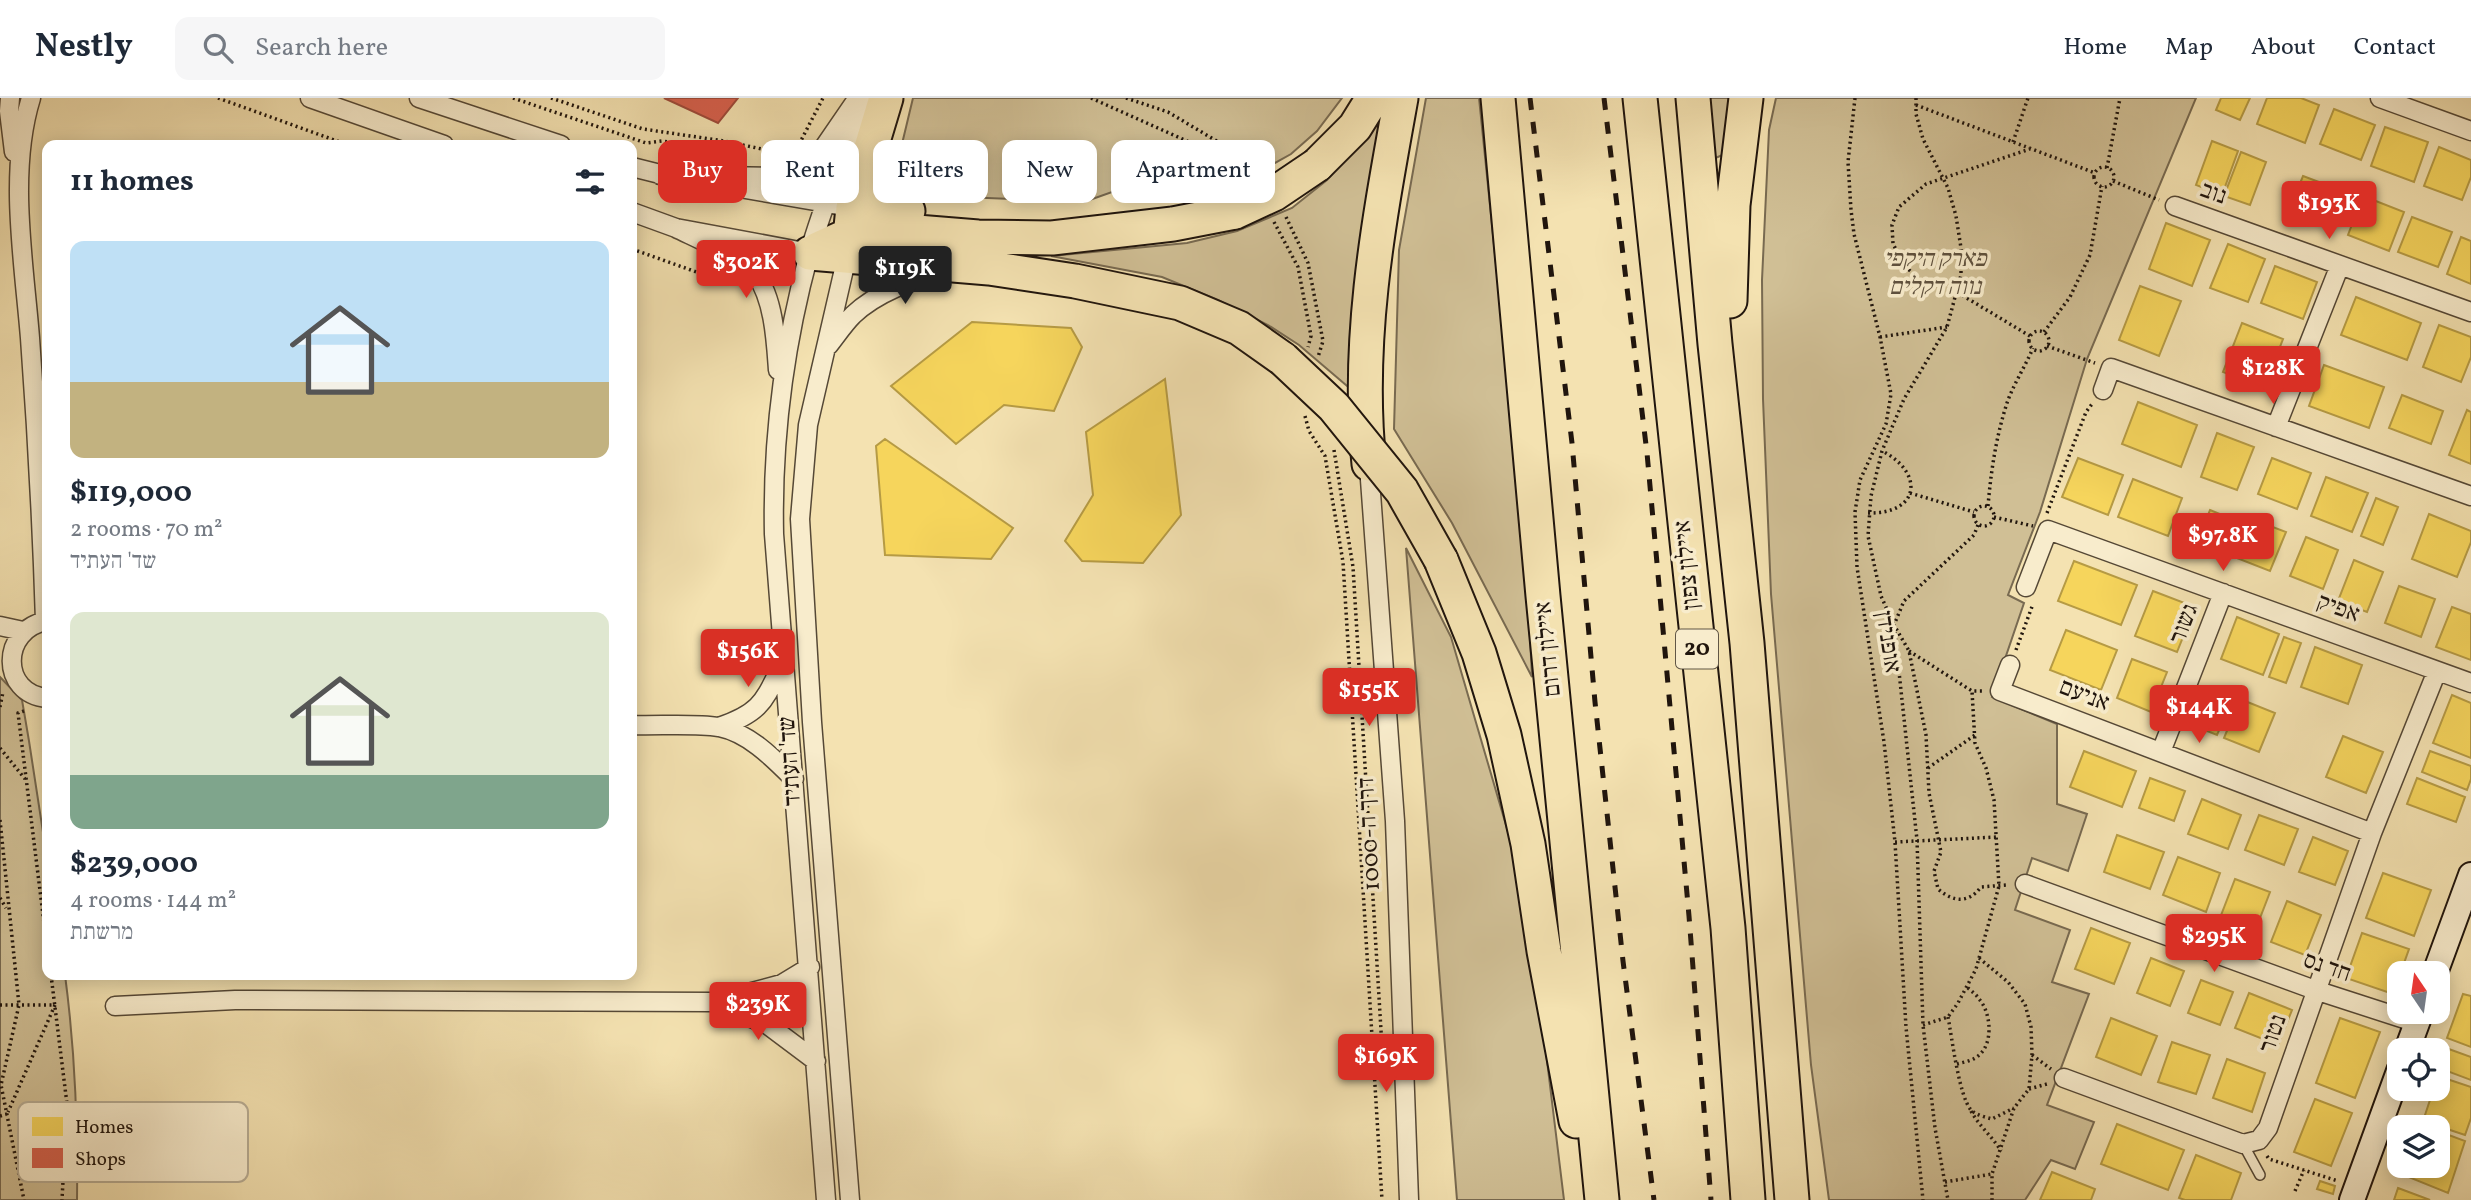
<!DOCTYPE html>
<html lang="en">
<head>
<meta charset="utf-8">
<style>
  :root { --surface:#fff; --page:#f6f6f7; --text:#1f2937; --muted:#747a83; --line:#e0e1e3; --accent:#d93025 }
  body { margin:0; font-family:Vollkorn,"Frank Ruhl Libre",serif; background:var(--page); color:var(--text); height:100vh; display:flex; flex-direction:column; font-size:26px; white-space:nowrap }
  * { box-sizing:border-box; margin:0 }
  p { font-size:23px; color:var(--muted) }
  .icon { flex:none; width:38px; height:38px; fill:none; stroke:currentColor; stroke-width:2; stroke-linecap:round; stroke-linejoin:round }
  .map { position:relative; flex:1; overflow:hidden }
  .sheet { position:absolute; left:42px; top:42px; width:595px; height:840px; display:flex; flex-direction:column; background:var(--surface); border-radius:14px; box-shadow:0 4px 18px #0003 }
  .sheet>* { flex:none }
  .banner { position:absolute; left:658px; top:42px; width:665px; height:63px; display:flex; gap:14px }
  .needle { width:46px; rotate:347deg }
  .fabs { position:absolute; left:2387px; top:863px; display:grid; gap:14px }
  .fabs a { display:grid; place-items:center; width:63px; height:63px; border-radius:14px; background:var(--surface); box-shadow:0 4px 18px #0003; font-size:35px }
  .price { position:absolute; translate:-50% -60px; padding:0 16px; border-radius:7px; background:var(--accent); color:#fff; font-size:23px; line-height:46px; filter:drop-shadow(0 2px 4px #0008) }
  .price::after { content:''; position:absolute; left:50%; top:42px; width:21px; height:16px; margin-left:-10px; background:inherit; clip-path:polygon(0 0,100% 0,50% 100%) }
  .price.current { background:#222; color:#fff }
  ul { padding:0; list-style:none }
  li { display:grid; align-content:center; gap:14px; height:371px; padding:0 28px }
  li span { display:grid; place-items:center; height:217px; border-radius:14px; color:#555 }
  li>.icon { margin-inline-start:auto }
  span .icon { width:126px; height:126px; fill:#fffc; stroke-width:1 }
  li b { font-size:30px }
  h2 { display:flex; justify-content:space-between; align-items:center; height:84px; padding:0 28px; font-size:30px }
  .tag { padding:0 24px; border-radius:14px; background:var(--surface); box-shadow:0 4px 18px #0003; font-size:24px; line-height:63px }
  .tag.current { background:var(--accent); color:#fff }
  header { display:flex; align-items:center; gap:42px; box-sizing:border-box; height:98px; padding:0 35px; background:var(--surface); border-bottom:2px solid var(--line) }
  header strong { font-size:33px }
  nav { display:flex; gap:38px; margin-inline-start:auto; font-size:24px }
  .search { width:490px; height:63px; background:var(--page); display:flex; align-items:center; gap:18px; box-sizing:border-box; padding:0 24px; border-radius:14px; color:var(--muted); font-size:26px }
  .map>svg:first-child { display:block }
  .green { fill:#d0bf95; stroke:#786a51; stroke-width:2 }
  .homes { fill:#f6d55c; stroke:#b69b44; stroke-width:2 }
  .shops { fill:#d6604d; stroke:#9f4a3a; stroke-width:2 }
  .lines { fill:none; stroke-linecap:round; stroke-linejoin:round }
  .lane-casing { stroke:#554836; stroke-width:12 }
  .street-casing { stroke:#554836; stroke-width:21 }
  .secondary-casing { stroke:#20150d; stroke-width:28 }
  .highway-casing { stroke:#20150d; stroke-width:37 }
  .path { stroke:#20150d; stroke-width:3.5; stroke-dasharray:2 3.5; stroke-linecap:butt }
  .lane { stroke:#f8eccc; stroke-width:9 }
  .street { stroke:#f8eccc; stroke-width:18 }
  .secondary { stroke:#f8eccc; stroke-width:24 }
  .highway { stroke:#f4e2b1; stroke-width:33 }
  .rail { stroke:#20150d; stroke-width:5; stroke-dasharray:12 12; stroke-linecap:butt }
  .highway-bridge-casing { stroke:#20150d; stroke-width:37; stroke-linecap:butt }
  .highway-bridge { stroke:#f4e2b1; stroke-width:33 }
  .labels { text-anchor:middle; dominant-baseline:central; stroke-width:7; stroke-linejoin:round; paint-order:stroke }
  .shield { fill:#f8eccc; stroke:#615646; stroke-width:2 }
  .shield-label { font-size:23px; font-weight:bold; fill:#20150d }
  .street-label { font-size:24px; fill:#20150d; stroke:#f8eccc }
  .park-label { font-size:24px; font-style:italic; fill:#5e503d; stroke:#f8eccc }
  .key { fill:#f8eccc; stroke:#b7ac93; stroke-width:2 }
  .key-label { font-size:19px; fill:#20150d }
</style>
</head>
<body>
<header>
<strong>Nestly</strong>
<div class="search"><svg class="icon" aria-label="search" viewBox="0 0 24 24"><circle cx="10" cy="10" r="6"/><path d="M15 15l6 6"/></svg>Search here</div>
<nav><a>Home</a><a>Map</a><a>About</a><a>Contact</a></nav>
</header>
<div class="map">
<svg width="2471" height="1102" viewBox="0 0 2471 1102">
  <rect width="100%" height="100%" fill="#f4e2b1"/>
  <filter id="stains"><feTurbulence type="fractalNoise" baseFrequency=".00286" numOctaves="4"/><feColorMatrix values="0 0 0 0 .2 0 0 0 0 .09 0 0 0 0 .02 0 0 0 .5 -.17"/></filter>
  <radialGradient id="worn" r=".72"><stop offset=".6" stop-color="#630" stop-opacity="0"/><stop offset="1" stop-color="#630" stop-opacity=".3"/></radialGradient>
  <!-- green -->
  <path class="green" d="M913,0H1342L1317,33L1291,56L1266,70L1218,88L1126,89L1084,104L890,96Z
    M1387,0L1353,293L1299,247L1268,227L1218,202L1162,179L1051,158L1187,145L1237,133L1292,110L1327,82L1362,44Z
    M1426,0H1479L1526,460L1532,579L1452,425L1394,331L1399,152Z
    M1706,0H1735L1725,56L1713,61Z
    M1776,0H2196L2087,261L2040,414L2008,497L2024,505L1992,599L2057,626V706L2087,716L2068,773L2032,760L2015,812L2070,832L2052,884L2089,896L2047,1007L2094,1024L2075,1071L2051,1062L2025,1102H1829L1811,967L1771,496L1763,301L1762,182L1769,32Z
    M1406,450L1451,539L1527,799L1564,1102H1457Z
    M0,579L22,602L29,643L47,760V877H65C75,952 78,1026 77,1102H0Z"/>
  <!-- homes -->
  <path class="homes" d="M2221,0H2250L2240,22L2216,12Z
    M2267,0H2301L2319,7L2305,45L2257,26Z
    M2334,11L2375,27L2361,62L2320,46Z
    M2385,29L2428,44L2414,84L2371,68Z
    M2212,43L2238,53L2222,97L2196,87Z
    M2439,49L2471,62V79L2462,102L2424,88Z
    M2241,54L2266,64L2250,107L2224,98Z
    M2303,78L2343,93L2329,130L2288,115Z
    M2363,98L2404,114L2389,153L2348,137Z
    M2412,119L2452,134L2438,169L2398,154Z
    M2166,125L2210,142L2192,188L2149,171Z
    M2461,139L2471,143V186L2447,176Z
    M2228,146L2265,161L2248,204L2210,190Z
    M2275,168L2317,184L2303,221L2261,205Z
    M2140,188L2181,203L2159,258L2119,242Z
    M2356,199L2421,225L2407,262L2341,237Z
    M972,224L1071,230L1082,249L1054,313L1004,307L956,346L891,288Z
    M2242,225L2283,241L2264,290L2223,274Z
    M2439,227L2471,239V259L2461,284L2423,269Z
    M2324,267L2384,289L2369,330L2309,308Z
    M1165,281L1181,417L1143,465L1082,463L1065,443L1093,397L1086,334Z
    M2402,297L2443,313L2431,346L2389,330Z
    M2138,304L2197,327L2181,369L2122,346Z
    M2467,312L2471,314V366L2449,357Z
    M2217,335L2254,349L2237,392L2201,379Z
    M885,341L1013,430L991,461L885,457L876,348Z
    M2078,360L2123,377L2108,417L2062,399Z
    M2272,360L2311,375L2297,411L2258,396Z
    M2326,379L2368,395L2352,434L2311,418Z
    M2133,381L2182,400L2168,438L2118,419Z
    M2376,400L2398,409L2383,447L2361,438Z
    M2210,412L2227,419L2212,456L2195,449Z
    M2429,416L2471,433V444L2457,479L2412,461Z
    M2244,418L2286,434L2270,473L2229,457Z
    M2306,439L2338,452L2323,491L2290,478Z
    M2354,462L2383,474L2367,514L2338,503Z
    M2074,463L2137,487L2121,527L2058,503Z
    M2399,488L2435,501L2421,539L2385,525Z
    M2153,493L2195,509L2177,554L2135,538Z
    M2452,509L2471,516V562L2436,549Z
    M2237,519L2279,536L2263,577L2221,561Z
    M2066,532L2117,552L2101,592L2050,572Z
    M2284,539L2301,545L2286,585L2269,579Z
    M2315,549L2362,567L2348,606L2301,589Z
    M2132,561L2167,574L2151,614L2117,600Z
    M2213,591L2233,600L2217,637L2197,629Z
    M2452,597L2471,605V660L2433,645Z
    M2240,601L2275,615L2259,654L2224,640Z
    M2343,638L2383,654L2366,695L2326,679Z
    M2084,653L2136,673L2122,709L2070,689Z
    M2430,653L2471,668V681L2467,692L2422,674Z
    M2150,680L2185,693L2174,723L2139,710Z
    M2417,680L2465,699L2456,724L2407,706Z
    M2202,701L2241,717L2228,751L2188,736Z
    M2259,717L2298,731L2284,767L2245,752Z
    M2117,737L2164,754L2150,791L2104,774Z
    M2313,739L2348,753L2335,787L2299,774Z
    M2178,759L2220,775L2206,814L2163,797Z
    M2383,775L2431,792L2414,838L2366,820Z
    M2235,781L2270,794L2255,833L2220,820Z
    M2287,803L2321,817L2305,857L2271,844Z
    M2091,830L2130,845L2114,886L2075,871Z
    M2362,835L2409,851L2393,896L2346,880Z
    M2151,860L2184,873L2170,908L2137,895Z
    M2201,882L2233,894L2220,927L2188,915Z
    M2249,895L2292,912L2278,947L2235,930Z
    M2463,896L2471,898V949L2447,940Z
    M2111,920L2157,938L2141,977L2096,959Z
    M2340,920L2380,934L2355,1000L2316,985Z
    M2172,944L2210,957L2196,996L2158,984Z
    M2446,950L2471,959V982L2439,970Z
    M2227,961L2265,975L2252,1014L2213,1000Z
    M2438,978L2471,989V1020L2465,1037L2423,1023L2434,990H2438Z
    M2315,1001L2352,1015L2331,1068L2294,1054Z
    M2117,1026L2184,1052L2168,1092L2101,1066Z
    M2438,1033L2465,1043L2448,1095L2406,1078L2409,1068H2438Z
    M2196,1057L2241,1075L2231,1102H2185L2179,1100Z
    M2052,1074L2095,1091L2091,1102H2040Z
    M2320,1083L2335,1088L2333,1096L2317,1091Z
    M2398,1090L2430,1102H2394Z"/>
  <!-- shops -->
  <path class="shops" d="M664,0H738L718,25Z"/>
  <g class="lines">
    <defs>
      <path id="lane" d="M2243,1046L2260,1077"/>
      <path id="street" d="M10,0L9,13L14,54
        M31,0C8,74 24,164 30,240C37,334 42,428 45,523
        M310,0L444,47
        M419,0L561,47
        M2380,0L2471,33
        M632,69L672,79
        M660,77L779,79L809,71L855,4
        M728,88L838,107
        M2175,108L2471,214
        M632,114L676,130L810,155
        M676,130C696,140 744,160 756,177C774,201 776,244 778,272
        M848,154L808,327L800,421L812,624L850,1102
        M828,248C836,238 844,226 853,217C875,196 913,180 943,176
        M2103,292L2111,270L2471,398
        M2276,329L2340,167
        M1369,368L1395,723L1409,1102
        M2026,489L2048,432L2471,585
        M47,523C0,531 0,596 47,600
        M0,528L23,533
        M2010,567L2000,593L2372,735
        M632,627C658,628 693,625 719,629C749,635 773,660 794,681
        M719,629C763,614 764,602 784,563
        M2161,654L2223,495
        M2025,786L2315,892L2417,925
        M714,904L768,927L816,963
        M115,908L235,902L714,904L782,886L810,869
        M2064,980L2243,1046L2259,1042L2268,1030L2372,735L2437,573
        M826,1102L774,436C772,341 784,248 809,156C824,103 846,52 863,0"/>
      <path id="secondary" d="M2435,875L2471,777
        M2407,952L2421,914
        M2352,1102L2399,973"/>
      <path id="highway" d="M1498,0L1543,498L1602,1102
        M1640,0L1728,830L1748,1102
        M1693,0L1715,246L1747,545L1792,1102
        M1317,67L1355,29L1373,0
        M853,110L908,113
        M851,129L853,110L886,0
        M818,151L851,136L880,131L978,139L1052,140L1173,126L1235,114
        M810,155L989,170L1075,183L1180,205L1239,230L1283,261
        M1730,203L1733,107L1746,0
        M1369,366C1356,241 1379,122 1401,0
        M1441,462L1479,555L1504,637L1528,746L1544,853L1576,1023"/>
    </defs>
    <!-- lane casing -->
    <use href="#lane" class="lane-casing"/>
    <!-- street casing -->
    <use href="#street" class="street-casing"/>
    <!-- secondary casing -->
    <use href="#secondary" class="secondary-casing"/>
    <!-- highway casing -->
    <use href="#highway" class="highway-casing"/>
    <!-- path -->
    <path class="path" d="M218,0L348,47
      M513,0L646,45L662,43L699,48L717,58
      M551,0L643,31L724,43L790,57
      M1091,0L1216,56L1240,83
      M1126,0L1168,14L1225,48L1253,78
      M1855,0L1848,64L1851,112L1854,136L1880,239L1891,296L1886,326L1860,382L1855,414L1857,469L1884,644L1895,744L1906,929L1923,1102
      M1916,0V16L1923,41L1948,90L1956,118L1961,150V177L1947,229L1904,301L1882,353L1871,398L1868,438L1881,498L1894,527L1917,742L1923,927L1935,1030L1948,1102
      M1916,7L2095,75
      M2013,44L2028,0
      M794,56L823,0
      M2094 79a10 10 0 1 1 20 0a10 10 0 1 1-20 0Z
      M2107,70L2120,0
      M2113,83L2159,102
      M1286,119L1308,165L1323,243L1318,259
      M1274,124L1298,169L1311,238L1308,249
      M632,151L716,181L740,186
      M2029 243a10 10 0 1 1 20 0a10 10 0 1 1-20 0Z
      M2044,234L2070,199L2090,157L2102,88
      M2030,238L1955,193L1920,182L1906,169L1893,146L1892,127L1899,109L1926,86L2030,51
      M1880,239L1947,229
      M2047,248L2095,265
      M1305,318L1309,333L1325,358L1343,464L1382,1102
      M1334,352L1353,469L1384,982
      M1910,395L1974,414
      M1974 418a10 10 0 1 1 20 0a10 10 0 1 1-20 0Z
      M1988,408C1991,373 1996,339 2007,305C2013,287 2025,269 2033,250
      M1868,415C1921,416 1924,374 1882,353
      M2047,415L2086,314L2092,306
      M1994,419L2033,428
      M1978,427L1974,437L1904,503L1894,527L1909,553L1926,637L1929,695L1941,754L1934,773L1938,791C1953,804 1968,806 1981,789L2007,787
      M2016,552L2033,506
      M1909,553L1972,593H1983
      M0,609L3,594
      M24,613L18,615L47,849
      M0,650L25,681
      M1928,670L1975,637
      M0,722L19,907L1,987L24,1102
      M1895,744L1997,739
      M0,800L6,810
      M1979,860L2008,884L2025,906L2031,929L2032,957L2029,991L2014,1010L1992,1076V1102
      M51,877L67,1006L62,1102
      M0,907H55L8,1014
      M1948,919C1952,940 1959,998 1971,1012C1976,1017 1985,1019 1992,1021L2014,1010
      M1923,927L1948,919L1958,905L1976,871L1999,788L1994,702L1986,670L1975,645L1972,593
      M2032,957L2051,971
      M1957,966C1964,964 1972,963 1978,958C1994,946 1991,914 1979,901C1976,896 1971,893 1967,889
      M2029,991L2047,986
      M1971,1013C1979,1028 1992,1038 2001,1053
      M0,1018L7,1016
      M2267,1058L2269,1061L2338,1083
      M1945,1084L1992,1076
      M2295,1093L2304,1072"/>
    <!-- lane -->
    <use href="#lane" class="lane"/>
    <!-- street -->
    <use href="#street" class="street"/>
    <!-- secondary -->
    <use href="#secondary" class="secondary"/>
    <!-- highway -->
    <use href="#highway" class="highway"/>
    <!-- rail -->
    <path class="rail" d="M1530,0L1572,345L1595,604L1623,863L1654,1102
      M1604,0L1647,355L1689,818L1711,1102"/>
    <defs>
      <path id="highway-bridge" d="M1235,114L1274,96L1317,67
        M1283,261L1334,309L1402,393L1441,462"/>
    </defs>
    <!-- highway-bridge casing -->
    <use href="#highway-bridge" class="highway-bridge-casing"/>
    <!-- highway-bridge -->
    <use href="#highway-bridge" class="highway-bridge"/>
  </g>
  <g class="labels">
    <!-- shield labels -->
    <rect class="shield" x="1676" y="531.5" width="42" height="39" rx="5"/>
    <g class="shield-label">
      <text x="1697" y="551">20</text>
    </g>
    <!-- street labels -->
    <g class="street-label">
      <text transform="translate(2213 96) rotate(20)">נוב</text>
      <text transform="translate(1688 467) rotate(-96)">איילון צפון</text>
      <text transform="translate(2338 511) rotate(20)">אפיק</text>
      <text transform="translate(2185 526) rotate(-69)">גשור</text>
      <text transform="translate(1887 544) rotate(81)">אופנידן</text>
      <text transform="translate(1549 551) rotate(-96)">איילון דרום</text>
      <text transform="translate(2084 598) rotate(21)">אניעם</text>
      <text transform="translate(791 663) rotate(-94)">שד' העתיד</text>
      <text transform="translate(1370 736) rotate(-93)">דרך ה-1000</text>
      <text transform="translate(2327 870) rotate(19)">חד נס</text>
      <text transform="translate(2274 936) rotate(-71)">נטור</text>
    </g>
    <!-- park labels -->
    <g class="park-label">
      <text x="1935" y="162">פארק היקפי<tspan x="1935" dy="28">נווה דקלים</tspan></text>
    </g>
  </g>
  <!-- legend -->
  <rect x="18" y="1004" width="230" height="80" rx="10" class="key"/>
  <rect x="32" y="1019" width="31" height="19" fill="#f6d55c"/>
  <rect x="32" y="1050" width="31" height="20" fill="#d6604d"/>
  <g class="key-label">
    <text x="75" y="1035">Homes</text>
    <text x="75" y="1067">Shops</text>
  </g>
  <rect width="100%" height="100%" filter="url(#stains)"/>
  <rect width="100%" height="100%" fill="url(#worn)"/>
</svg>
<div class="fabs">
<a><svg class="needle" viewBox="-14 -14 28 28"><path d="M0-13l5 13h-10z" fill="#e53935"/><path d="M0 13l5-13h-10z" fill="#747a83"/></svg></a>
<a><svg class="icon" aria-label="locate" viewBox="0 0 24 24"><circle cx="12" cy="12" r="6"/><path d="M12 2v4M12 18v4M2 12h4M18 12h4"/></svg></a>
<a><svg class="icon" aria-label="layers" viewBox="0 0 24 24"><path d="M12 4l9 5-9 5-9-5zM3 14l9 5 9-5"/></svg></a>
</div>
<b class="price" style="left:2329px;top:143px">$193K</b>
<b class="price" style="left:746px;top:202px">$302K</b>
<b class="price current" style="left:905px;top:208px">$119K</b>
<b class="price" style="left:2273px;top:308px">$128K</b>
<b class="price" style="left:2223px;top:475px">$97.8K</b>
<b class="price" style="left:748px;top:591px">$156K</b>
<b class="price" style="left:1369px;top:630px">$155K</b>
<b class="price" style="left:2199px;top:647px">$144K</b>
<b class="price" style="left:2214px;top:876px">$295K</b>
<b class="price" style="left:758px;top:944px">$239K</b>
<b class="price" style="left:1386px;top:996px">$169K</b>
<div class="banner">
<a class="tag current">Buy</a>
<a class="tag">Rent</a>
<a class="tag">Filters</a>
<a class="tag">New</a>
<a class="tag">Apartment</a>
</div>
<section class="sheet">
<h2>11 homes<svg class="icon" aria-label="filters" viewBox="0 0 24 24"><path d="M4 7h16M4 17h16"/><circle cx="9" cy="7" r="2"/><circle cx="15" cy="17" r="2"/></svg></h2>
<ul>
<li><span style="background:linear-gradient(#bfe0f5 65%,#c2b280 0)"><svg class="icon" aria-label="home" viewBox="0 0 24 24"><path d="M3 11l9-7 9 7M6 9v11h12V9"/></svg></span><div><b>$119,000</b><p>2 rooms · 70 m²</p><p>שד' העתיד</p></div></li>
<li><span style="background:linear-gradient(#dfe7d0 75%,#7fa58c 0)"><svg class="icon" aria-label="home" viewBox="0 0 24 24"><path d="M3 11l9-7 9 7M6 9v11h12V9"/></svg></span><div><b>$239,000</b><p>4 rooms · 144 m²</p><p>מרשתת</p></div></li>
</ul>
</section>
</div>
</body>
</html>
